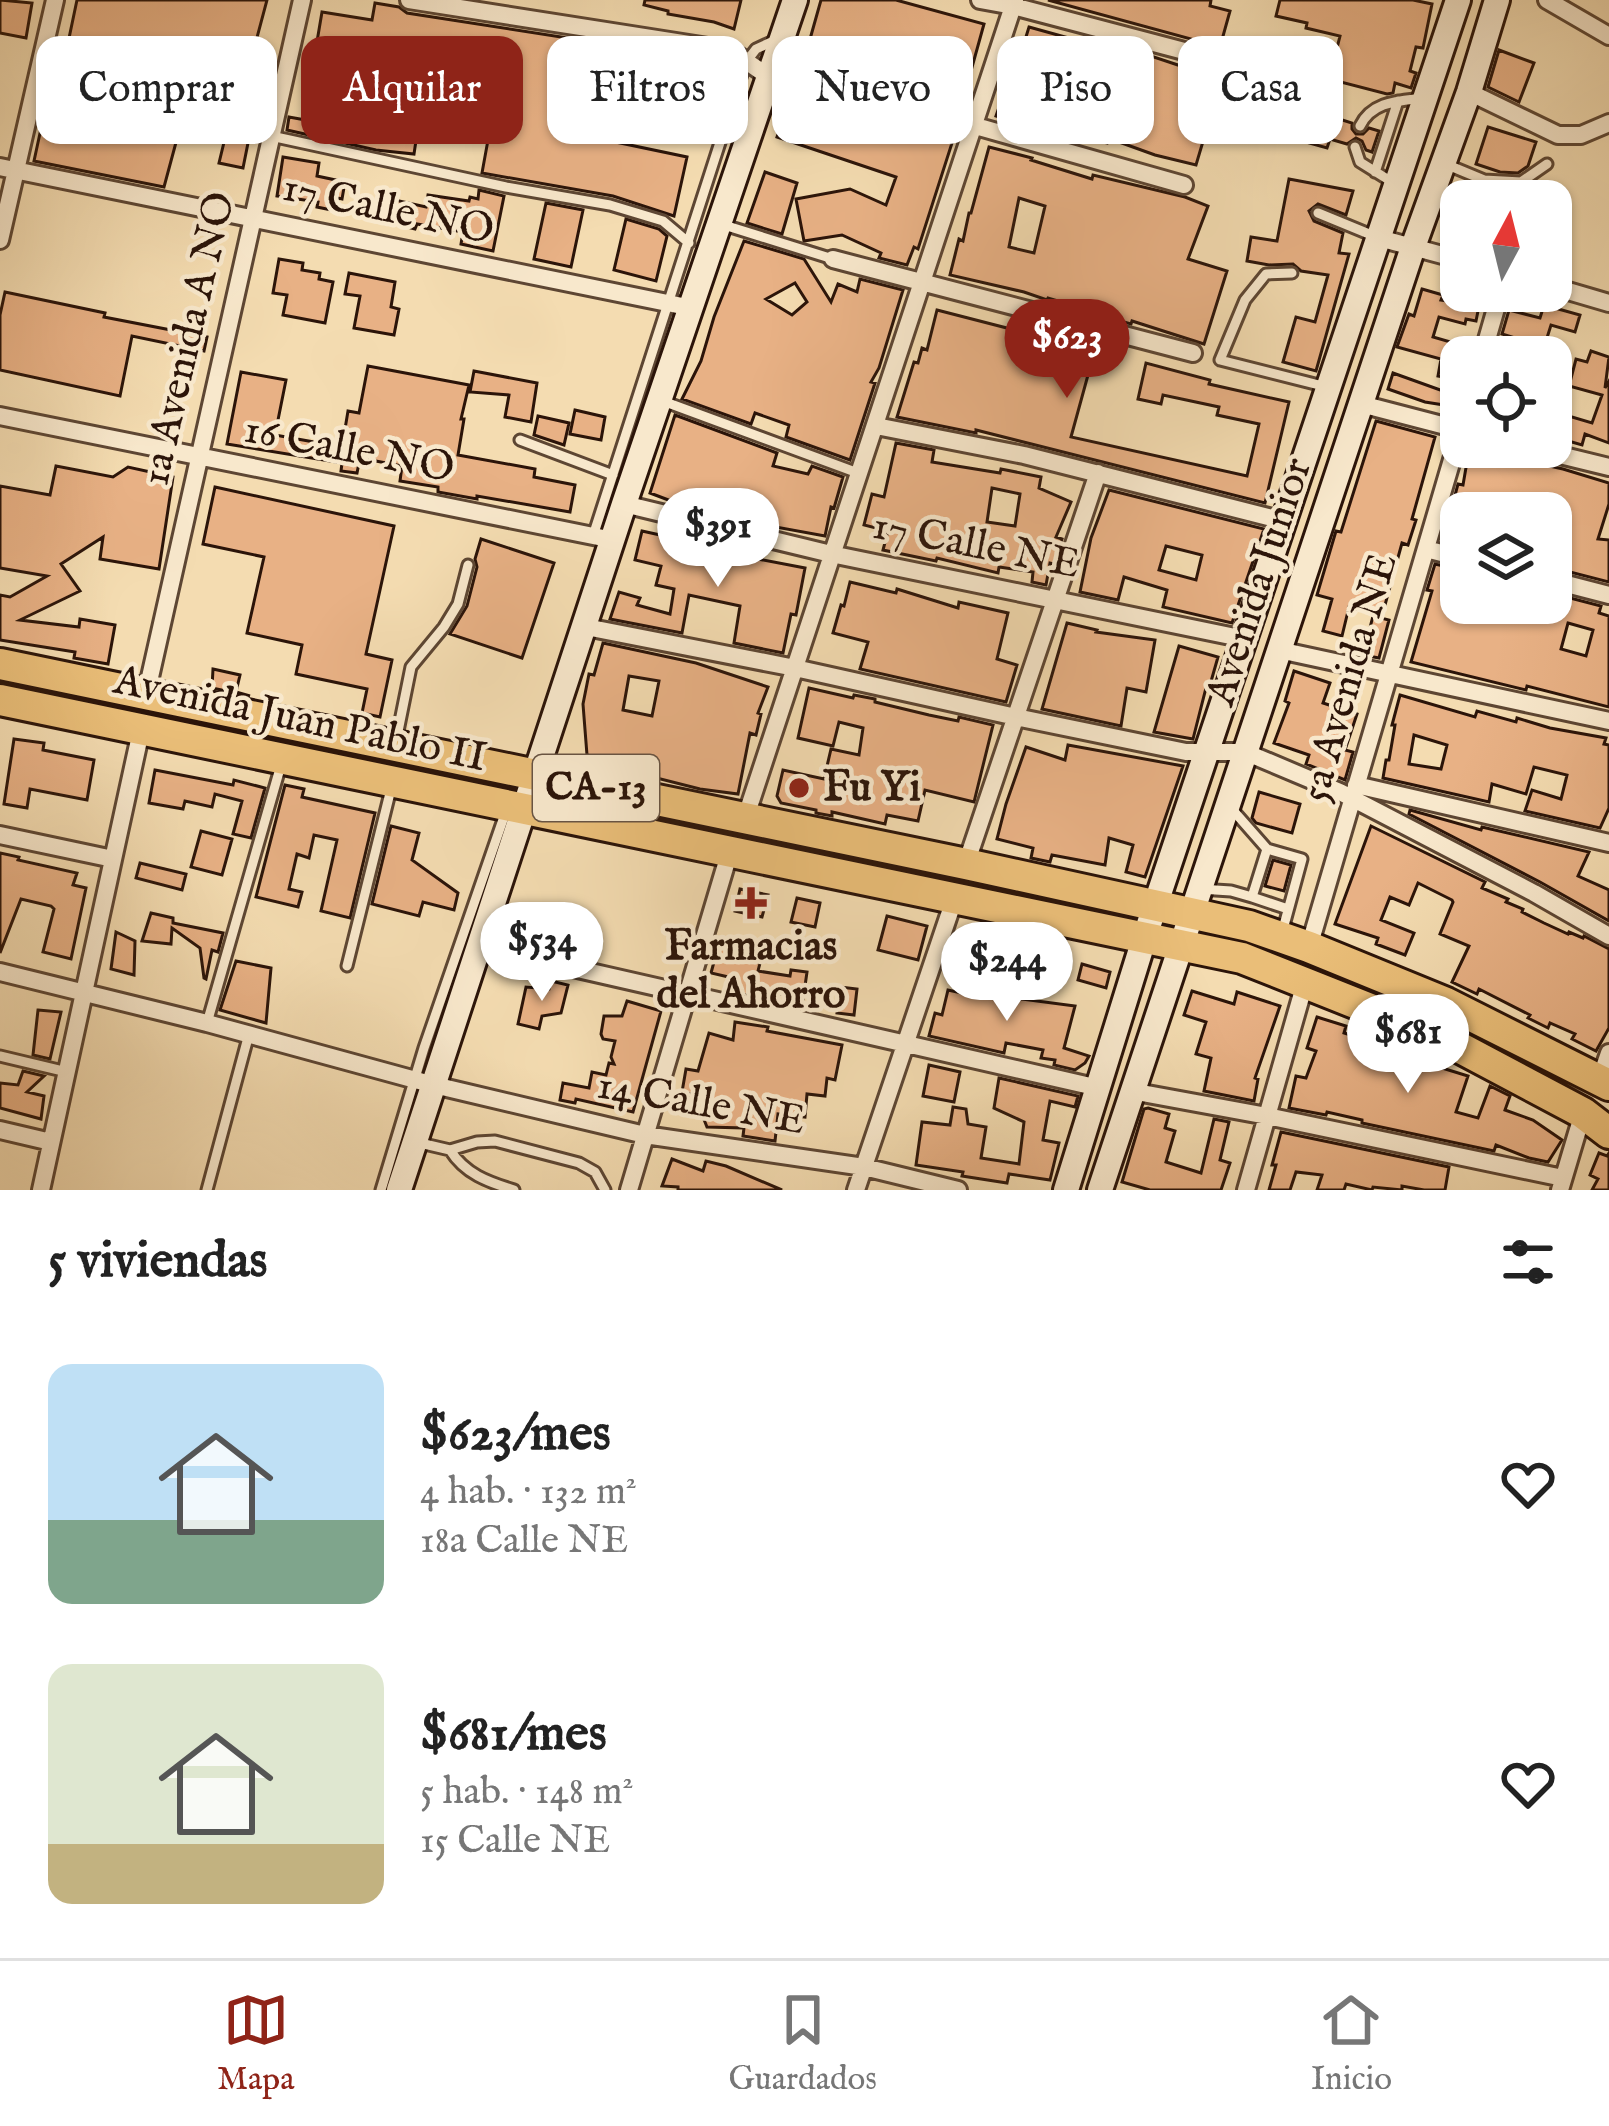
<!DOCTYPE html>
<html lang="es">
<head>
<meta charset="utf-8">
<style>
  :root { --surface:#fff; --page:#f6f6f6; --text:#222; --muted:#767676; --line:#e0e0e0; --accent:#8f2418 }
  body { margin:0; font-family:"IM FELL English",serif; background:var(--page); color:var(--text); height:100vh; display:flex; flex-direction:column; font-size:45px; white-space:nowrap }
  * { box-sizing:border-box; margin:0 }
  p { font-size:39px; color:var(--muted) }
  .icon { flex:none; width:66px; height:66px; fill:none; stroke:currentColor; stroke-width:2; stroke-linecap:round; stroke-linejoin:round }
  .map { position:relative; height:1190px; overflow:hidden }
  .drawer { display:flex; flex-direction:column; background:var(--surface); flex:1 }
  .drawer>* { flex:none }
  .banner { position:absolute; left:36px; top:36px; width:1539px; height:108px; display:flex; gap:24px }
  .needle { width:78px; rotate:7deg }
  .fabs { position:absolute; left:1440px; top:180px; display:grid; gap:24px }
  .fabs a { display:grid; place-items:center; width:132px; height:132px; border-radius:24px; background:var(--surface); box-shadow:0 3px 9px #0004; font-size:60px }
  .price { position:absolute; translate:-50% -102px; padding:0 27px; border-radius:42px; background:#fff; color:#222; font-size:39px; line-height:78px; filter:drop-shadow(0 3px 6px #0008) }
  .price::after { content:''; position:absolute; left:50%; top:72px; width:36px; height:27px; margin-left:-18px; background:inherit; clip-path:polygon(0 0,100% 0,50% 100%) }
  .price.current { background:var(--accent); color:#fff }
  ul { padding:0; list-style:none }
  li { display:flex; align-items:center; gap:36px; height:300px; padding:0 48px }
  li span { display:grid; place-items:center; flex:none; width:336px; height:240px; border-radius:24px; color:#555 }
  li>.icon { margin-inline-start:auto }
  span .icon { width:144px; height:144px; fill:#fffc; stroke-width:1 }
  li b { font-size:51px }
  h2 { display:flex; justify-content:space-between; align-items:center; height:144px; padding:0 48px; font-size:51px }
  .pill { padding:0 42px; border-radius:24px; background:var(--surface); box-shadow:0 3px 9px #0004; font-size:42px; line-height:108px }
  .pill.current { background:var(--accent); color:#fff }
  .tabs { display:flex; justify-content:space-around; align-items:center; height:168px; border-top:3px solid var(--line); background:var(--surface); font-size:33px; color:var(--muted) }
  .tabs a { display:grid; justify-items:center; gap:6px }
  .tabs .current { color:var(--accent) }
  .map>svg:first-child { display:block }
  .building { fill:#e8b185; stroke:#2b1409; stroke-width:3; fill-rule:evenodd }
  .lines { fill:none; stroke-linecap:round; stroke-linejoin:round }
  .lane-casing { stroke:#5d4633; stroke-width:15 }
  .street-casing { stroke:#5d4633; stroke-width:22 }
  .secondary-casing { stroke:#2b1409; stroke-width:30 }
  .highway-casing { stroke:#2b1409; stroke-width:36 }
  .lane { stroke:#f8e8cc; stroke-width:9 }
  .street { stroke:#f8e8cc; stroke-width:16 }
  .secondary { stroke:#f8e8cc; stroke-width:24 }
  .highway { stroke:#eabe78; stroke-width:30 }
  .poi-dot { fill:#8f2418; stroke:#f8e8cc; stroke-width:4.5 }
  .labels { text-anchor:middle; dominant-baseline:central; stroke-width:9; stroke-linejoin:round; paint-order:stroke }
  .shield { fill:#f8e8cc; stroke:#685444; stroke-width:3 }
  .shield-label { font-size:39px; font-weight:bold; fill:#2b1409 }
  .street-label { font-size:42px; fill:#2b1409; stroke:#f8e8cc }
  .poi-label { font-size:42px; font-weight:bold; fill:#2b1409; stroke:#f8e8cc; text-anchor:start }
</style>
</head>
<body>
<div class="map">
<svg width="1609" height="1190" viewBox="0 0 1609 1190">
  <rect width="100%" height="100%" fill="#f4dcb1"/>
  <filter id="stains"><feTurbulence type="fractalNoise" baseFrequency=".00167" numOctaves="4"/><feColorMatrix values="0 0 0 0 .2 0 0 0 0 .09 0 0 0 0 .02 0 0 0 .5 -.17"/></filter>
  <radialGradient id="worn" r=".72"><stop offset=".6" stop-color="#630" stop-opacity="0"/><stop offset="1" stop-color="#630" stop-opacity=".3"/></radialGradient>
  <!-- building -->
  <path class="building" d="M0,0L32,3L26,38L0,33Z
    M77,0H267L251,60L264,63L243,168L219,163L239,80L113,48L106,85L102,84L95,126L125,133L128,121L178,135L164,187L34,161L42,124L47,125L55,80L60,81Z
    M645,0H741L734,29L714,22L668,14V11L644,5Z
    M821,0H896L984,24L961,107L905,92L904,96L801,71Z
    M1048,0H1211L1210,6L1230,11L1220,47Z
    M1280,0H1413L1432,4L1423,48L1416,47L1410,71L1416,73L1411,88L1395,83L1393,93L1387,94L1329,79L1340,36L1306,28L1307,23L1276,16Z
    M375,3L399,7L407,13L632,48L620,116L610,114L606,140L687,157L674,216L613,196L482,173L492,118L382,98L379,122L418,127L414,154L376,150L287,130L289,117L322,123L328,86L310,83L322,12L372,20Z
    M1029,27L1137,57L1139,52L1184,67L1185,64L1212,72L1199,125L1207,128L1196,165L1155,155L1108,138L1107,143L1052,130L1051,133L996,116L1010,75L1014,76Z
    M1499,50L1534,63L1519,102L1488,87Z
    M790,99L881,132L882,129L905,136L908,129L952,143L918,249L914,247L907,265L879,258L881,253L842,235L804,241L796,199L850,189L886,205L896,177L777,137Z
    M1317,102L1339,108L1336,118L1352,123V129L1356,134H1363L1369,128L1379,131L1372,152L1366,150L1362,141L1356,138L1347,144L1330,139L1327,148L1288,137L1287,140L1275,136L1285,107L1313,117Z
    M1488,127L1536,142L1528,166L1518,173L1500,172L1476,164Z
    M989,147L1032,158L1031,160L1092,179L1093,175L1185,197L1208,206L1188,259L1227,271L1204,344L1132,321L1131,324L1084,311L1085,309L1048,298L1047,300L1024,292L950,275L959,239L963,241L969,213H971ZM1019,198L1045,206L1034,253L1009,247Z
    M283,157L319,163L317,176L345,182L342,199L338,198L336,211L317,207L318,202L277,196Z
    M765,172L797,183L782,234L747,223Z
    M1289,179L1353,191L1346,215L1318,204L1309,211L1314,221L1343,233L1339,253L1349,254L1316,371L1283,362L1296,317L1315,322L1328,275L1301,271L1293,264L1269,265L1247,261L1251,237L1277,241Z
    M479,190L504,196L493,251L461,244L463,232L417,224L415,229L390,223L395,200L426,207L428,195L469,201L470,197L478,199Z
    M546,203L583,210L571,267L534,259Z
    M626,219L659,229L667,236L656,281L614,270Z
    M744,241L804,259L831,302L838,284L857,292L860,279L903,290L879,368L871,382L875,383L850,460L786,437L789,425L755,413L751,424L682,399L701,361L714,317ZM795,283L807,302L792,315L766,299Z
    M279,259L303,263L302,270L320,273L319,279L333,282L325,323L283,315L287,295L273,293Z
    M349,273L395,282L391,307L399,309L394,335L354,328L360,296L345,294Z
    M1422,289L1443,295L1441,300L1479,306L1476,321L1466,319L1465,324L1439,317L1433,337L1461,345L1455,379L1438,376L1441,359L1397,347L1409,314L1414,316Z
    M5,292L105,313L104,317L207,337L204,351L132,336L120,396L0,370V315Z
    M1544,305L1580,315L1575,332L1551,325L1541,357H1528L1532,343L1502,334L1509,310L1540,318Z
    M937,310L1038,336L1041,327L1056,330L1054,338L1063,340L1055,366L1088,375L1071,437L1247,476L1259,424L1217,415L1219,407L1163,395L1161,404L1138,399L1146,363L1210,380L1209,384L1289,402L1265,503L976,430V433L897,417L914,362L918,363L922,348L927,350Z
    M1591,351L1609,357L1605,388L1609,381V443L1585,434L1582,445L1551,436V374L1566,378L1555,412L1592,423L1602,395L1569,386L1576,359L1587,362Z
    M368,366L469,385L461,419H464L458,455L535,469L534,477L575,485L570,512L477,496V499L438,492V487L400,481L402,466L360,458L357,473L341,471L342,463L227,444L241,372L286,380L275,435L342,447L348,411L359,413Z
    M474,371L537,383L531,422L505,417L509,395L470,392Z
    M1393,373L1446,392L1444,405L1425,402L1388,389Z
    M575,410L605,417L601,440L570,434Z
    M675,415L777,453L773,466L808,474L812,466L843,477L834,508L831,507L825,536L770,526L771,524L703,502L701,510L679,504L650,493Z
    M538,416L569,423L564,445L534,435Z
    M1376,421L1435,437L1412,519L1416,520L1408,545L1402,543L1382,616L1349,607L1342,636L1323,631L1332,599L1317,595L1336,531L1341,532Z
    M896,443L934,450L932,462L1000,473L1001,469L1041,477L1039,488L1071,502L1056,537L1062,539L1054,564L1050,563L1046,585L1032,582L1033,572L999,567L998,573L937,558L936,561L883,550L888,531L864,525L872,494L884,497ZM992,488L1020,494L1015,526L987,522Z
    M1468,456L1502,462L1504,456L1563,469L1609,483V504L1598,539L1609,540V582L1566,571L1569,563L1551,557V544L1560,514L1530,504L1528,513H1461V545L1443,540L1458,484L1463,485Z
    M56,466L113,477L128,467L173,477L159,569L100,559L103,537L61,564L80,591L20,620L79,627L80,619L115,625L108,664L74,658L75,652L0,640V595L10,597L47,576L0,568V486L50,495Z
    M215,487L394,526L366,654L392,660L380,717L362,713L367,689L296,674L302,645L247,633L264,557L203,544Z
    M1109,490L1264,529L1232,623L1163,607L1167,590L1124,577L1118,600L1080,592L1091,538ZM1166,546L1202,555L1196,580L1159,570Z
    M642,531L692,542V546L716,551L805,568L796,615L791,614L783,653L734,643L740,606L689,595L682,633L610,619L619,592L640,598L637,605L670,614L674,589L656,585L661,566L635,560Z
    M481,539L554,563L522,658L450,634L467,606L477,567L475,559Z
    M1435,564L1461,570V603H1551V593L1601,606L1599,613L1609,616V707L1527,686L1526,690L1411,662L1432,591L1427,590ZM1568,623L1593,630L1586,656L1561,649Z
    M850,582L896,593L897,589L958,608L959,602L1008,613L997,659L1017,665L1006,702L860,669L868,642L833,633L841,605L844,606Z
    M1373,616L1389,620L1379,658L1363,655Z
    M1067,623L1097,630L1096,632L1155,640L1146,692L1127,688L1121,726L1042,709Z
    M603,643L696,663L768,687L758,713L761,714L756,735L750,733L738,794L700,789L625,770L627,763L587,755L583,704L589,674L594,675ZM629,676L659,681L652,716L623,710Z
    M1179,646L1218,657L1210,685L1207,684L1193,739L1154,732Z
    M213,669L240,675L236,692L250,696L212,688Z
    M1294,671L1330,683L1323,703L1357,714L1345,750L1353,752L1345,780L1306,764L1309,755L1274,743L1289,703L1285,701Z
    M809,688L853,698L854,695L875,699V702L929,715L958,721L959,717L993,725L974,802L925,790L918,821L887,815L885,824L832,812V816L816,813V810L781,803L777,796L783,770L824,779L831,749L859,755L863,728L839,722L833,746L798,738Z
    M1400,695L1475,717L1477,711L1516,722L1517,718L1550,728L1606,738L1604,744L1609,745V808L1600,828L1525,811L1532,790L1561,799L1567,775L1534,767L1526,794L1492,784L1489,802L1383,778L1386,760H1389L1395,725H1392ZM1414,735L1447,745L1441,769L1409,764Z
    M14,739L44,743L43,750L94,760L87,800L30,789L27,808L4,804Z
    M1068,745L1183,766L1145,877L1126,872L1133,845L1109,838L1105,865L1052,855L1050,862L1031,858L1033,848L997,839L1006,804L1026,747L1065,760Z
    M155,770L233,785L234,780L265,788L251,838L233,834L242,801L215,794L212,807L185,801L183,809L149,803Z
    M285,785L304,789L302,797L375,813L350,918L321,911L337,840L314,835L309,858L297,854L289,889L302,892L298,907L256,897Z
    M1259,792L1300,804L1292,833L1256,823L1252,818Z
    M1410,810L1481,830L1482,827L1589,852L1578,876L1609,890V921L1540,882L1409,814Z
    M391,826L419,833L412,860L458,893L454,910L423,902L419,916L372,904Z
    M1371,826L1485,882L1482,888L1508,899L1506,902L1523,909L1522,912L1544,923L1568,934L1569,932L1583,938L1584,936L1609,949V1028L1596,1051L1572,1039L1575,1034L1550,1023L1548,1028L1528,1018L1530,1015L1479,989L1477,994L1452,982L1469,946L1440,934L1453,902L1452,900L1418,883L1409,905L1390,897L1381,920L1414,933L1405,955L1376,944L1378,938L1335,924Z
    M201,831L232,839L222,875L191,867Z
    M0,853L19,857L18,860L77,873L73,885L86,888L71,959L43,952L54,909L51,906L21,899L0,953Z
    M1273,860L1291,865L1284,891L1265,886Z
    M140,863L186,874L182,890L136,878Z
    M740,889L768,895L762,917L735,911Z
    M797,898L820,903L815,927L791,922Z
    M151,913L173,918V923L223,933L218,952L212,950L206,979L204,978L200,948L172,928L171,944L142,941Z
    M887,916L927,926L918,960L878,950Z
    M116,932L135,941L134,975L111,969Z
    M718,947L750,955L748,961L760,963L758,971L790,976L791,970L807,972L802,1007L786,1003L787,995L753,990L751,996L735,992L737,979L711,973Z
    M236,961L271,968L266,1023L220,1010Z
    M1082,964L1110,972L1106,988L1078,980Z
    M551,981L568,985L561,1013L542,1016L539,1029L518,1024L526,987L549,989Z
    M968,985L999,991L998,996L1075,1006L1064,1048L1089,1056L1085,1063L1075,1070L1054,1065L1055,1060L1041,1058L1043,1050L1006,1043L1004,1053L929,1036L935,1013L942,1015L948,990L966,994Z
    M840,987L857,989L854,1015L837,1013Z
    M1192,991L1234,1004L1237,992L1280,1006L1255,1078L1258,1079L1254,1101L1204,1091L1211,1058L1196,1054L1206,1022L1184,1015Z
    M627,1001L661,1011L633,1112L576,1099L575,1103L560,1100L563,1083L589,1088L592,1072L606,1075L609,1063L614,1064L611,1057L615,1041L603,1039L601,1034L604,1016H622Z
    M38,1010L61,1012L50,1059L33,1055Z
    M1317,1017L1346,1026L1344,1033L1428,1059L1426,1063L1468,1076L1456,1112L1478,1118L1490,1086L1510,1096L1505,1110L1533,1120L1562,1140L1548,1162L1529,1158L1496,1145L1494,1151L1362,1123V1120L1327,1112L1326,1115L1289,1108L1296,1076L1306,1078L1316,1051L1307,1048Z
    M735,1022L768,1027L767,1031L842,1045L835,1080L827,1078L825,1096L807,1094L805,1117L778,1114L775,1141L743,1136L744,1128L707,1127L703,1117H698L689,1107L691,1094L682,1092L686,1069L698,1071L709,1033L733,1040Z
    M929,1065L960,1072L954,1102L923,1096Z
    M23,1071L44,1076L27,1092L44,1096L41,1119L0,1108V1083L18,1085Z
    M999,1078L1078,1096L1075,1107L1050,1101L1043,1140L1059,1143L1050,1180L1009,1174L1007,1183L962,1176L963,1172L916,1165L922,1122L950,1125L953,1107L966,1109L968,1124L986,1127L981,1158L1019,1164L1024,1122L994,1108Z
    M1148,1108L1169,1114L1165,1128L1175,1131L1166,1162L1201,1173L1214,1119L1229,1122L1220,1160L1230,1163L1221,1190H1150L1122,1182L1144,1109Z
    M1281,1132L1449,1167L1445,1190H1424L1402,1186V1190L1373,1187L1372,1190L1346,1184L1344,1190H1317L1322,1175L1296,1172L1290,1190H1269L1276,1165H1272Z
    M1599,1153L1607,1156L1609,1153V1190H1592L1598,1179L1590,1175Z
    M672,1159L703,1171L706,1161L726,1166L782,1190H678V1187L662,1186Z"/>
  <g class="lines">
    <defs>
      <path id="lane" d="M627,124L724,137
        M1360,126C1372,101 1399,101 1423,98
        M271,136L506,187L610,205L663,221L689,243
        M1355,147L1360,162L1392,182
        M1443,163L1484,180L1521,182L1547,164
        M1375,172L1398,101
        M1318,213L1374,236
        M724,225L833,259
        M1292,273L1266,274L1245,300L1220,360L1327,387
        M660,400L858,473
        M520,440L613,475
        M593,536L746,62L756,49L780,38
        M396,741L411,667L444,627L458,604L468,565
        M1231,808L1267,849L1302,859L1283,929
        M1200,889L1231,891L1252,897L1267,849
        M1252,897L1288,909
        M347,966L391,789
        M207,1023L281,765
        M0,1056L67,1072
        M420,1143L450,1150L477,1142L495,1141L579,1163L595,1172L605,1190
        M450,1150C465,1174 488,1182 514,1190
        M207,1190L249,1034
        M381,1190L424,1048L506,811"/>
      <path id="street" d="M409,0L721,49L740,57L769,77L972,125L1184,185
        M980,0L1013,6L1226,62
        M1547,0L1609,36
        M1469,92L1558,135H1581L1609,123
        M0,167L692,308
        M1379,238L1461,260
        M0,240L55,0
        M833,259L1193,353
        M1551,286L1609,303
        M1482,357L1501,291
        M1361,404L1461,430
        M0,416L613,540
        M876,426L1024,455L1284,521
        M1527,447L1609,467
        M624,504L831,554L1245,639
        M1426,549L1461,558
        M1551,580L1609,595
        M586,627L795,668L1016,717L1186,752H1245L1340,792L1534,893L1609,936
        M1279,650L1609,721
        M146,695L302,0
        M1356,785L1609,843
        M745,819L1015,0
        M0,835L113,859
        M966,864L1098,473
        M481,947L1099,1088
        M1309,947L1461,429
        M0,972L207,1023L434,1085L645,1135L864,1167L958,1190
        M1600,1079L1609,1053
        M1131,1091L1267,1116L1563,1178
        M0,1130L51,1142
        M41,1190L141,731
        M629,1190L730,851
        M856,1190L954,900
        M1246,1190L1305,983
        M1560,1190L1583,1113"/>
      <path id="secondary" d="M399,1190L624,504L795,0
        M1066,1190L1145,936L1458,0
        M1100,1190L1413,247L1469,92L1497,0"/>
      <path id="highway" d="M0,664L966,864L1249,926L1309,947L1446,1003L1609,1085
        M0,700L1242,958L1438,1036L1583,1113L1609,1133"/>
    </defs>
    <!-- lane casing -->
    <use href="#lane" class="lane-casing"/>
    <!-- street casing -->
    <use href="#street" class="street-casing"/>
    <!-- secondary casing -->
    <use href="#secondary" class="secondary-casing"/>
    <!-- highway casing -->
    <use href="#highway" class="highway-casing"/>
    <!-- lane -->
    <use href="#lane" class="lane"/>
    <!-- street -->
    <use href="#street" class="street"/>
    <!-- secondary -->
    <use href="#secondary" class="secondary"/>
    <!-- highway -->
    <use href="#highway" class="highway"/>
  </g>
  <!-- markers -->
  <g class="poi-dot">
    <circle cx="799" cy="788" r="12"/>
    <path d="M745 885h12v12h12v12h-12v12h-12v-12h-12v-12h12z"/>
  </g>
  <g class="labels">
    <!-- shield labels -->
    <rect class="shield" x="533" y="755" width="126" height="66" rx="9"/>
    <g class="shield-label">
      <text x="596" y="788">CA-13</text>
    </g>
    <!-- street labels -->
    <g class="street-label">
      <text transform="translate(388 210) rotate(12)">17 Calle NO</text>
      <text transform="translate(189 339) rotate(-77)">1a Avenida A NO</text>
      <text transform="translate(349 450) rotate(11)">16 Calle NO</text>
      <text transform="translate(976 546) rotate(11)">17 Calle NE</text>
      <text transform="translate(1260 582) rotate(-72)">Avenida Junior</text>
      <text transform="translate(1350 678) rotate(-74)">5a Avenida NE</text>
      <text transform="translate(300 720) rotate(12)">Avenida Juan Pablo II</text>
      <text transform="translate(701 1104) rotate(10)">14 Calle NE</text>
    </g>
    <!-- poi labels -->
    <g class="poi-label">
      <text x="823" y="788">Fu Yi</text>
      <text x="751" y="947" text-anchor="middle">Farmacias<tspan x="751" dy="48">del Ahorro</tspan></text>
    </g>
  </g>
  <rect width="100%" height="100%" filter="url(#stains)"/>
  <rect width="100%" height="100%" fill="url(#worn)"/>
</svg>
<div class="fabs">
<a><svg class="needle" viewBox="-14 -14 28 28"><path d="M0-13l5 13h-10z" fill="#e53935"/><path d="M0 13l5-13h-10z" fill="#767676"/></svg></a>
<a><svg class="icon" aria-label="locate" viewBox="0 0 24 24"><circle cx="12" cy="12" r="6"/><path d="M12 2v4M12 18v4M2 12h4M18 12h4"/></svg></a>
<a><svg class="icon" aria-label="layers" viewBox="0 0 24 24"><path d="M12 4l9 5-9 5-9-5zM3 14l9 5 9-5"/></svg></a>
</div>
<b class="price current" style="left:1067px;top:401px">$623</b>
<b class="price" style="left:718px;top:590px">$391</b>
<b class="price" style="left:542px;top:1004px">$534</b>
<b class="price" style="left:1007px;top:1024px">$244</b>
<b class="price" style="left:1408px;top:1096px">$681</b>
<div class="banner">
<a class="pill">Comprar</a>
<a class="pill current">Alquilar</a>
<a class="pill">Filtros</a>
<a class="pill">Nuevo</a>
<a class="pill">Piso</a>
<a class="pill">Casa</a>
</div>
</div>
<section class="drawer">
<h2>5 viviendas<svg class="icon" aria-label="filters" viewBox="0 0 24 24"><path d="M4 7h16M4 17h16"/><circle cx="9" cy="7" r="2"/><circle cx="15" cy="17" r="2"/></svg></h2>
<ul>
<li><span style="background:linear-gradient(#bfe0f5 65%,#7fa58c 0)"><svg class="icon" aria-label="home" viewBox="0 0 24 24"><path d="M3 11l9-7 9 7M6 9v11h12V9"/></svg></span><div><b>$623/mes</b><p>4 hab. · 132 m²</p><p>18a Calle NE</p></div><svg class="icon" aria-label="heart" viewBox="0 0 24 24"><path d="M12 20l-8-8c-3-5 5-10 8-4 3-6 11-1 8 4z"/></svg></li>
<li><span style="background:linear-gradient(#dfe7d0 75%,#c2b280 0)"><svg class="icon" aria-label="home" viewBox="0 0 24 24"><path d="M3 11l9-7 9 7M6 9v11h12V9"/></svg></span><div><b>$681/mes</b><p>5 hab. · 148 m²</p><p>15 Calle NE</p></div><svg class="icon" aria-label="heart" viewBox="0 0 24 24"><path d="M12 20l-8-8c-3-5 5-10 8-4 3-6 11-1 8 4z"/></svg></li>
</ul>
</section>
<nav class="tabs">
<a class="current"><svg class="icon" aria-label="map" viewBox="0 0 24 24"><path d="M3 6l6-2 6 2 6-2v14l-6 2-6-2-6 2zM9 4v14M15 6v14"/></svg>Mapa</a>
<a><svg class="icon" aria-label="saved" viewBox="0 0 24 24"><path d="M7 4h10v16l-5-4-5 4z"/></svg>Guardados</a>
<a><svg class="icon" aria-label="home" viewBox="0 0 24 24"><path d="M3 11l9-7 9 7M6 9v11h12V9"/></svg>Inicio</a>
</nav>
</body>
</html>
